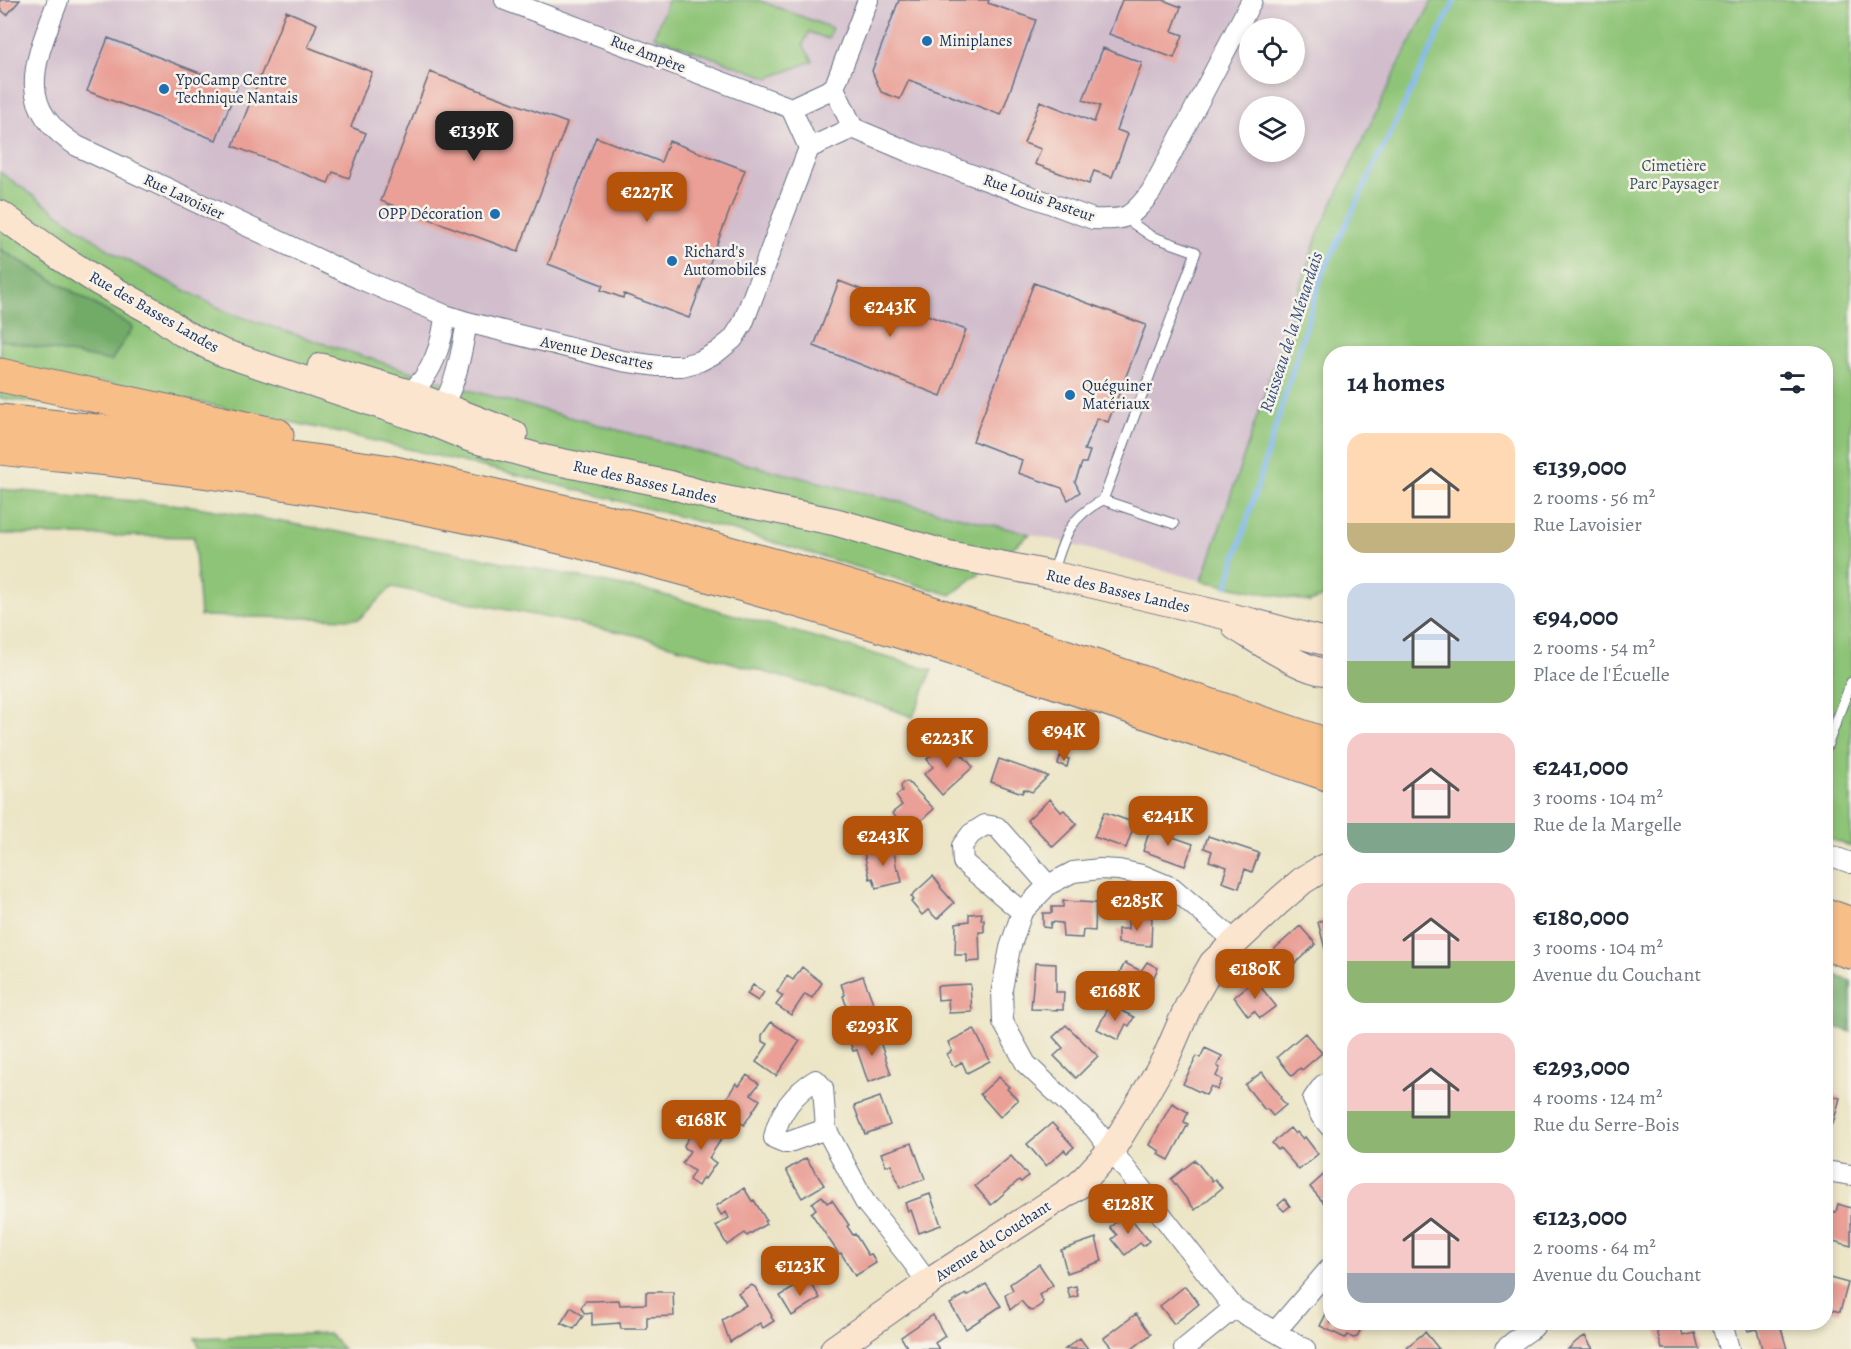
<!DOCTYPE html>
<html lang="en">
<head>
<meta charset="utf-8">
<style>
  :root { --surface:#fff; --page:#f6f6f7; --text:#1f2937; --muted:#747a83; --accent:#b45309 }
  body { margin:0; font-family:Alegreya,serif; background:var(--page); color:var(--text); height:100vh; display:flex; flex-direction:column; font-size:22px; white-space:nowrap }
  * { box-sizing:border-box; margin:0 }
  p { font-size:20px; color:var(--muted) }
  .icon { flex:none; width:33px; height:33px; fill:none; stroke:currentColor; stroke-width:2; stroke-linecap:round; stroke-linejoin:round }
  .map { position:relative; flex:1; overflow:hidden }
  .drawer { position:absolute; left:1323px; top:346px; width:510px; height:984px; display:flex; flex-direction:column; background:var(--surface); border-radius:24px; box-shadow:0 3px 9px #0003 }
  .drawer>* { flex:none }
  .buttons { position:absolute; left:1239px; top:18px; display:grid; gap:12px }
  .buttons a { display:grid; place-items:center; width:66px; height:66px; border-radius:50%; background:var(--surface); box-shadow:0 3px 9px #0003; font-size:30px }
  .price { position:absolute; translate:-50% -51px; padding:0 14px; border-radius:12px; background:var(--accent); color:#fff; font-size:20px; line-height:39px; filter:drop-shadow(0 2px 3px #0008) }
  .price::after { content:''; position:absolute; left:50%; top:36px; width:18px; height:14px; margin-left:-9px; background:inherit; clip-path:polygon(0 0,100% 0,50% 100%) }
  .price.selected { background:#222; color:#fff }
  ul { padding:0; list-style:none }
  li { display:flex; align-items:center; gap:18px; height:150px; padding:0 24px }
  li span { display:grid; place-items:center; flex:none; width:168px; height:120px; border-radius:18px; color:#555 }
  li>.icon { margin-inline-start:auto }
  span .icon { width:72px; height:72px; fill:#fffc; stroke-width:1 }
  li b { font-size:26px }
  h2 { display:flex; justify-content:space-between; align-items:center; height:72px; padding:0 24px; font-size:26px }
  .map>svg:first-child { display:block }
  .industrial { fill:#d1bdcc; fill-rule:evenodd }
  .green { fill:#8ec477; stroke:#547a6a; stroke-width:1.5 }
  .forest { fill:#72aa68; stroke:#466c63; stroke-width:1.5 }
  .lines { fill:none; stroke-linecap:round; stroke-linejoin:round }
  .stream { stroke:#82b8f1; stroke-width:5 }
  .building { fill:#eaa097 }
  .lane-casing { stroke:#646f82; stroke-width:11 }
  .street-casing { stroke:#646f82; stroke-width:22 }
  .secondary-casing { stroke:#646f82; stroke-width:29 }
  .highway-casing { stroke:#646f82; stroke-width:35 }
  .lane { stroke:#fff; stroke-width:9 }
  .street { stroke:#fff; stroke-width:20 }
  .secondary { stroke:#fce5cf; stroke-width:27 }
  .highway { stroke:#f7be88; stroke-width:33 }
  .poi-dot { fill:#1f6fb2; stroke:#f7f3e8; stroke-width:2 }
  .labels { text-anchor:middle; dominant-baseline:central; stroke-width:5; stroke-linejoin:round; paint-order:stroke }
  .poi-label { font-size:16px; fill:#1b2f5e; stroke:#f7f3e8; text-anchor:start }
  .street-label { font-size:16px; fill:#1b2f5e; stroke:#f7f3e8 }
  .park-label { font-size:16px; fill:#385464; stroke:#f7f3e8 }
  .water-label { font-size:18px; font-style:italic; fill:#355183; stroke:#f7f3e8 }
</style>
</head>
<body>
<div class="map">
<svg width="1851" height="1349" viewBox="0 0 1851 1349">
  <rect width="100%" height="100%" fill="#f7f3e8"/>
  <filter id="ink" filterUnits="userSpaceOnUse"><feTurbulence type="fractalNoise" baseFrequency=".0167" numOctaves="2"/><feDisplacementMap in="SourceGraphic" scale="12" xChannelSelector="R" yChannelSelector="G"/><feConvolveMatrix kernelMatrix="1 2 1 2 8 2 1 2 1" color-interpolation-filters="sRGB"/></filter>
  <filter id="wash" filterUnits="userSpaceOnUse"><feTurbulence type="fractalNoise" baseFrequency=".008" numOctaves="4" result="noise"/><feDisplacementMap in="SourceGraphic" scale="24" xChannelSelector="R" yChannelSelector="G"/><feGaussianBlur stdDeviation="1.35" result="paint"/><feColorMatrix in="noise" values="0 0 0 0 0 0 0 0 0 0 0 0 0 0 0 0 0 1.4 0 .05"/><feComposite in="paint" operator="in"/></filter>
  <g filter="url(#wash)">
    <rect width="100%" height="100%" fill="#ece5c6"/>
    <!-- industrial -->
    <path class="industrial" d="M0,0H1433L1400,62L1318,234L1202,581L1063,542L718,457L461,388L229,313L115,254L0,172ZM1250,28H1294V74H1250ZM1250,106H1294V152H1250Z"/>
    <!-- green -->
    <path class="green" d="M668,0H758L832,28L828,39L809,32L803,45L813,61L769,78L654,36Z
      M1433,0H1851V846L1826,838V354H1330V594L1310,602L1202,581L1318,234L1400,62Z
      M0,172L115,254L229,313L461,388L718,457L1030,534L951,595L746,534L542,481L350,435L100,381L72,407L0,398V340L111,361L133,327L0,249Z
      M0,489L192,506L463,554L653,592L932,670L913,717L883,706L635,635L392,587L359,619L200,616L194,537L0,534Z
      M328,1333L343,1349H200L195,1338Z"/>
    <!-- forest -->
    <path class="forest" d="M0,249L133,327L111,361L0,340Z
      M1826,972L1851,981V1032L1826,1024Z"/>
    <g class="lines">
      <!-- stream -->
      <path class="stream" d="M1227,586L1322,274L1455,0"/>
    </g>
    <g id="blocks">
      <!-- building -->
      <path class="building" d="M0,0H20L7,15L0,9Z
        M899,0H989L988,3L1036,20L1001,115L909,80L900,99L881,92L872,71Z
        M1122,0H1163L1181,7L1172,31L1183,35L1174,58L1109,34Z
        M286,11L317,24L308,47L372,72L351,127L366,133L349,178L333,172L328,183L233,146Z
        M108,38L237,87L216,140L87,91Z
        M1103,48L1142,63L1117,130L1128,134L1112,177L1094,171L1089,184L1035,164L1041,149L1024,143L1040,101L1094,122L1100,106L1083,100Z
        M430,72L567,123L518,252L381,201Z
        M596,137L661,162L669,141L745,170L689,318L624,294L623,298L601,290L603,285L548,264Z
        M839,281L966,330L941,396L814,346Z
        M1034,283L1146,325L1108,422L1097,418L1084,450L1090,451L1086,463H1082L1075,482L1080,492L1068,500L1062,488L1018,473L1022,460L973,441Z
        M955,747L973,767L942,795L924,774L933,767L927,759L939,748L947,754Z
        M1060,756L1069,759L1067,767L1058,764Z
        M999,759L1048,776L1032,792L1024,789L1022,793L997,784L991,782Z
        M904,782H908L934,809L916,825L918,826L911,833L892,813L902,805L896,796L902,791L901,785Z
        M1050,799L1061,812L1064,810L1077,824L1053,847L1027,820Z
        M1104,812L1135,823L1126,848L1094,837Z
        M1150,829L1193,844L1185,866L1143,851Z
        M1208,836L1259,853L1252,872L1245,869L1239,888L1222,882L1227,867L1209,861L1212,851L1204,848Z
        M893,846L897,870L899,869L902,882L876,888L873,878L870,879L864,853Z
        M933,876L941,886L940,887L954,903L937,919L928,910L922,915L911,902L914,900L911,896Z
        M1063,901L1096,903L1095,931L1083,930L1082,938L1063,937L1062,923L1051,922L1050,928L1043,927V913H1052V907H1063Z
        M982,913L981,920H984V932H979L980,961L967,962V955H955L956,923L969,921V914Z
        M1330,915V947L1325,949L1318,922L1327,919V916Z
        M1128,916L1152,917L1151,946L1118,943V929H1128Z
        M1300,926L1316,944L1293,965L1288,960L1283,965L1271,952Z
        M1147,962L1158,968L1142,1003L1120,991L1122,986L1114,982L1125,963L1141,971Z
        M1035,963L1056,964V992H1064L1063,1010L1031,1009Z
        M802,967L822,983L812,998L805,994L791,1015L776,1005L783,996L777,992L787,976L793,980Z
        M863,976L878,1016L851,1025L845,1011L848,1010L843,996L845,995L841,984Z
        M1255,980L1276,1006L1260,1018L1254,1011L1248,1016L1234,997Z
        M970,984L972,1012L949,1013L948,999L938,1000L937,986Z
        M753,985L764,992L758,1001L747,994Z
        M1110,1005L1134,1017L1129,1026L1126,1024L1118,1040L1097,1029Z
        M901,1019L905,1029L898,1031L895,1021Z
        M771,1022L800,1041L776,1076L756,1062L768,1044L762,1041V1035Z
        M1066,1025L1098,1056L1076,1078L1054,1056L1063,1048L1053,1037Z
        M974,1029L990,1061L967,1073L962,1062L955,1066L952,1065L947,1054L952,1051L948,1042Z
        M877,1033L891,1074L868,1082L857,1050L853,1051L850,1043Z
        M1305,1033L1322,1053L1302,1070L1300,1068L1292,1076L1277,1057Z
        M1205,1048L1222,1056L1217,1066L1220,1068L1216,1076L1222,1080L1217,1090L1211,1086L1206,1095L1183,1084L1197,1056L1200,1058Z
        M1262,1072L1281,1096L1280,1098L1286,1105L1273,1116L1267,1109L1265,1110L1245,1085Z
        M747,1075L759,1084L751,1094L760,1100L744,1125L727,1114L731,1106L725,1101L736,1083L739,1086Z
        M999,1077L1009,1087L1007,1089L1018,1100L1000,1117L980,1094Z
        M1826,1094L1840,1098L1833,1124L1826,1122Z
        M880,1097L890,1125L865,1134L854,1106Z
        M1172,1103L1188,1112L1184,1122L1188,1124L1169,1160L1158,1154L1160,1151L1149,1145Z
        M698,1119L724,1135L709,1158L716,1163L705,1179L703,1177L698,1186L689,1180L694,1171L682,1163L690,1151L685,1148L684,1145L693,1131L691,1129Z
        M1052,1123L1074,1147L1067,1153L1064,1150L1046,1166L1027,1144Z
        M1290,1128L1295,1134L1297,1132L1303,1139L1305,1137L1318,1154L1299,1170L1280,1148L1278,1150L1272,1143Z
        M912,1143L925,1179L900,1188L891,1164L886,1166L881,1153Z
        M1011,1156L1028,1176L1021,1182L1019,1180L991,1205L975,1186Z
        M806,1158L824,1185L802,1198L786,1170Z
        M1195,1160L1212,1181L1215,1179L1222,1188L1195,1210L1171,1179Z
        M1328,1171L1330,1174V1208L1329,1209L1310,1187Z
        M744,1188L752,1201L754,1200L766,1220L764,1221L766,1224L747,1236L745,1233L727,1245L716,1226L729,1218L726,1212L721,1215L716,1206Z
        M930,1194L941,1225L919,1233L911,1210L908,1211L905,1203Z
        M822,1196L827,1203L832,1200L849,1225L847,1226L853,1235L855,1234L868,1255L871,1254L876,1263L855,1276L841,1253L839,1254L811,1213L816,1209L812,1203Z
        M1285,1199L1290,1206L1284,1211L1278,1205Z
        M1838,1204L1851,1208V1246L1826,1239V1216L1827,1210L1836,1212Z
        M1125,1215L1131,1222L1133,1221L1149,1241L1143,1246L1140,1243L1125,1255L1112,1239L1117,1235L1110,1227Z
        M1096,1238L1102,1261L1067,1273L1061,1250Z
        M1039,1264L1053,1285L1039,1295L1043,1301L1042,1304L1032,1311L1029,1310L1021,1301L1010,1310L1005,1295L1013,1290L1010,1284Z
        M1826,1277L1848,1283L1840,1312L1826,1308Z
        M808,1279L820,1298L792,1316L780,1296Z
        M986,1284L1001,1306L966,1329L950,1304L966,1294L967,1296Z
        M751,1285L755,1287L772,1316L771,1317L774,1321L763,1328L760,1323L730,1342L722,1320L746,1305L738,1293Z
        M1076,1286L1078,1296L1070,1298L1067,1288Z
        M1185,1286L1199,1304L1174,1324L1160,1306Z
        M646,1292H673L674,1316L647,1317V1329H621L620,1323L592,1325V1313L585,1314L581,1308L585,1301H592L619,1300L620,1305L646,1304Z
        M1330,1306V1323H1362V1326L1357,1337L1353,1338L1348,1335L1345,1338L1320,1326Z
        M571,1307L583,1316L574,1329L561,1323Z
        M1136,1314L1151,1334L1132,1349H1113L1104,1338Z
        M933,1315L945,1336L935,1343L939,1349H908L901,1337Z
        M1655,1323H1679L1683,1336L1695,1333L1699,1349H1662Z
        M1745,1323H1784L1785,1327L1781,1328L1787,1349H1762L1757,1329L1748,1331Z
        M1425,1332L1439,1349H1408L1407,1347Z
        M1585,1336L1593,1349H1568L1578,1340Z
        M1080,1338L1088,1349H1065Z"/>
    </g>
  </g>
  <g filter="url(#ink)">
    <use href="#blocks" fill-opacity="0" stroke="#646f82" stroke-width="1.5"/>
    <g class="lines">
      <defs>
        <path id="lane" d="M1103,500L1174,524
          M1053,573C1065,537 1067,519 1103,500L1196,252L1151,236L1125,218
          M1826,749L1851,682"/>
        <path id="street" d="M58,0C37,58 11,105 77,146L358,278L445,315L467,322L622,361L658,366H682L700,361L717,352L733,339L743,323L809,148
          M505,0L791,108
          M834,88L853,128L809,148L791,108Z
          M834,88L868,0
          M853,128L912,153L1093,219C1127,220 1130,219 1151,192L1252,0
          M408,393C432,378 443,341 445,315
          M432,410C455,405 463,342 467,322
          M1826,854L1851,863
          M1022,912L963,862L962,846L971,834L985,825L997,827L1048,885
          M1236,942L1173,888L1142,875L1119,870L1100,869L1073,872L1048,885L1022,912L1010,948L1002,989L1003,1022L1026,1064L1094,1128L1234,1308L1305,1349
          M1330,1082L1323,1085L1313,1099L1321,1116L1330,1127
          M826,1129L786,1143L774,1138C778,1114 795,1092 816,1080L823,1088L826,1129L865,1202L912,1261L928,1283
          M1826,1171L1851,1175
          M1722,1323L1729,1349
          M1275,1332L1330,1268
          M1184,1349L1234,1308
          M1505,1349L1517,1339L1534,1327"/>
        <path id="secondary" d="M0,214L60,257L99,282L157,314L183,333L221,352L431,422L470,438L545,459L668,484L709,496L836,522L946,554L1053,575L1252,622L1330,643
          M321,367L408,393L514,434
          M1236,627C1255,638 1311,677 1330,671
          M834,1349L928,1283L1079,1185L1112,1149L1134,1113L1166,1058L1188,1007L1213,963L1279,901L1302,881L1323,868L1330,867"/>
        <path id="highway" d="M0,375L277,435
          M0,421L107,432L391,472L641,529L791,570L886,598L1041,648L1330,746
          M0,448C41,453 82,456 124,461C254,476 384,498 512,526C791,589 1060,682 1330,775
          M1826,915L1851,924
          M1826,944L1851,952"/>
      </defs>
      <!-- lane casing -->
      <use href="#lane" class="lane-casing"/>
      <!-- street casing -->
      <use href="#street" class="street-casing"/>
      <!-- secondary casing -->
      <use href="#secondary" class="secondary-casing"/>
      <!-- highway casing -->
      <use href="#highway" class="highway-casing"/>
      <!-- lane -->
      <use href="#lane" class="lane"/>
      <!-- street -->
      <use href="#street" class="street"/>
      <!-- secondary -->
      <use href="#secondary" class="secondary"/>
      <!-- highway -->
      <use href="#highway" class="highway"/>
    </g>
  </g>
  <!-- markers -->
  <g class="poi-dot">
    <circle cx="927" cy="41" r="6"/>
    <circle cx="164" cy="89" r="6"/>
    <circle cx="495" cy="214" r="6"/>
    <circle cx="672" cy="261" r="6"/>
    <circle cx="1070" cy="395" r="6"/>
  </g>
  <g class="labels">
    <!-- poi labels -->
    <g class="poi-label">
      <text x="939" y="41">Miniplanes</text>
      <text x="176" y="80">YpoCamp Centre<tspan x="176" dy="18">Technique Nantais</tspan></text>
      <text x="483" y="214" text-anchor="end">OPP Décoration</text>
      <text x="684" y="252">Richard's<tspan x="684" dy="18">Automobiles</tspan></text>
      <text x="1082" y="386">Quéguiner<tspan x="1082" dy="18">Matériaux</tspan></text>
    </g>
    <!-- street labels -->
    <g class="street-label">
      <text transform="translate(648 54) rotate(21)">Rue Ampère</text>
      <text transform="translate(184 197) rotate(25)">Rue Lavoisier</text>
      <text transform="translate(1039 198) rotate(19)">Rue Louis Pasteur</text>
      <text transform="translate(154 312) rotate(30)">Rue des Basses Landes</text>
      <text transform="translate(597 353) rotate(12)">Avenue Descartes</text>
      <text transform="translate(645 482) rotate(13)">Rue des Basses Landes</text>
      <text transform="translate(1118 591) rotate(13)">Rue des Basses Landes</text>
      <text transform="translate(993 1241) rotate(-33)">Avenue du Couchant</text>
    </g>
    <!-- park labels -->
    <g class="park-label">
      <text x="1674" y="166">Cimetière<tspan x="1674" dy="18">Parc Paysager</tspan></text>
    </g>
    <!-- water labels -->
    <g class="water-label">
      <text transform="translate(1291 332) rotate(-72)">Ruisseau de la Ménardais</text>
    </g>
  </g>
</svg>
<div class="buttons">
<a><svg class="icon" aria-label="locate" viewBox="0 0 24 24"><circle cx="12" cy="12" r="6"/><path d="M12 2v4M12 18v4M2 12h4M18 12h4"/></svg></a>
<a><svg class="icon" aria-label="layers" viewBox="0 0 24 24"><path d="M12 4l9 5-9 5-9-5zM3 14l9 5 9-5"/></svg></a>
</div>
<b class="price selected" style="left:474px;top:162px">€139K</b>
<b class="price" style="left:647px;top:223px">€227K</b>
<b class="price" style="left:890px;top:338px">€243K</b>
<b class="price" style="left:1064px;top:762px">€94K</b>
<b class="price" style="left:947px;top:769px">€223K</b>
<b class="price" style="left:1168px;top:847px">€241K</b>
<b class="price" style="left:883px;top:867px">€243K</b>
<b class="price" style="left:1137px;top:932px">€285K</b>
<b class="price" style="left:1255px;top:1000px">€180K</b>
<b class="price" style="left:1115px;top:1022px">€168K</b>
<b class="price" style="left:872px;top:1057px">€293K</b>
<b class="price" style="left:701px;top:1151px">€168K</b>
<b class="price" style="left:1128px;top:1235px">€128K</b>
<b class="price" style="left:800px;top:1297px">€123K</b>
<section class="drawer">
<h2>14 homes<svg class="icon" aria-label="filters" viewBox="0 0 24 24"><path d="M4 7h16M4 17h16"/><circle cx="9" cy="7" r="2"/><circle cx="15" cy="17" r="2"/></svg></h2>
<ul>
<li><span style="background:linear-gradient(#ffd9b3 75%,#c2b280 0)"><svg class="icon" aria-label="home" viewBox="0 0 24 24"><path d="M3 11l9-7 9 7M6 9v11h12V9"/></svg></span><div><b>€139,000</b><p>2 rooms · 56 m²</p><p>Rue Lavoisier</p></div></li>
<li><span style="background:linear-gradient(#c9d6e8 65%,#8fb573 0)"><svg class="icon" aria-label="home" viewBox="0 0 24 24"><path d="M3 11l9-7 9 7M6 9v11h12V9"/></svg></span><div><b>€94,000</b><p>2 rooms · 54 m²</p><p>Place de l'Écuelle</p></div></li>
<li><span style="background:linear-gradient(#f6c9c9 75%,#7fa58c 0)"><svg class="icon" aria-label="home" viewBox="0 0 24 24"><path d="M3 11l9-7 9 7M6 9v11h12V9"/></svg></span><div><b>€241,000</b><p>3 rooms · 104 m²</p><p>Rue de la Margelle</p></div></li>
<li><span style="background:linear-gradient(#f6c9c9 65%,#8fb573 0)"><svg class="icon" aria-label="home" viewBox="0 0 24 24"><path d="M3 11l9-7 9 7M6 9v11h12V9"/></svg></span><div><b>€180,000</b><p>3 rooms · 104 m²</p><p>Avenue du Couchant</p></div></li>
<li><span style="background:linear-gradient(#f6c9c9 65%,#8fb573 0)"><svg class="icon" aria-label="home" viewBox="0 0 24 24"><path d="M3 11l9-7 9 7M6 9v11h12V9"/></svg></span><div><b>€293,000</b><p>4 rooms · 124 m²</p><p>Rue du Serre-Bois</p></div></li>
<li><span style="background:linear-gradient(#f6c9c9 75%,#9aa5b1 0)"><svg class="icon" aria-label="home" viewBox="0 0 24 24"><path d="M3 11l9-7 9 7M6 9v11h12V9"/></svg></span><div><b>€123,000</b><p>2 rooms · 64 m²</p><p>Avenue du Couchant</p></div></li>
</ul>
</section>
</div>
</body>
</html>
